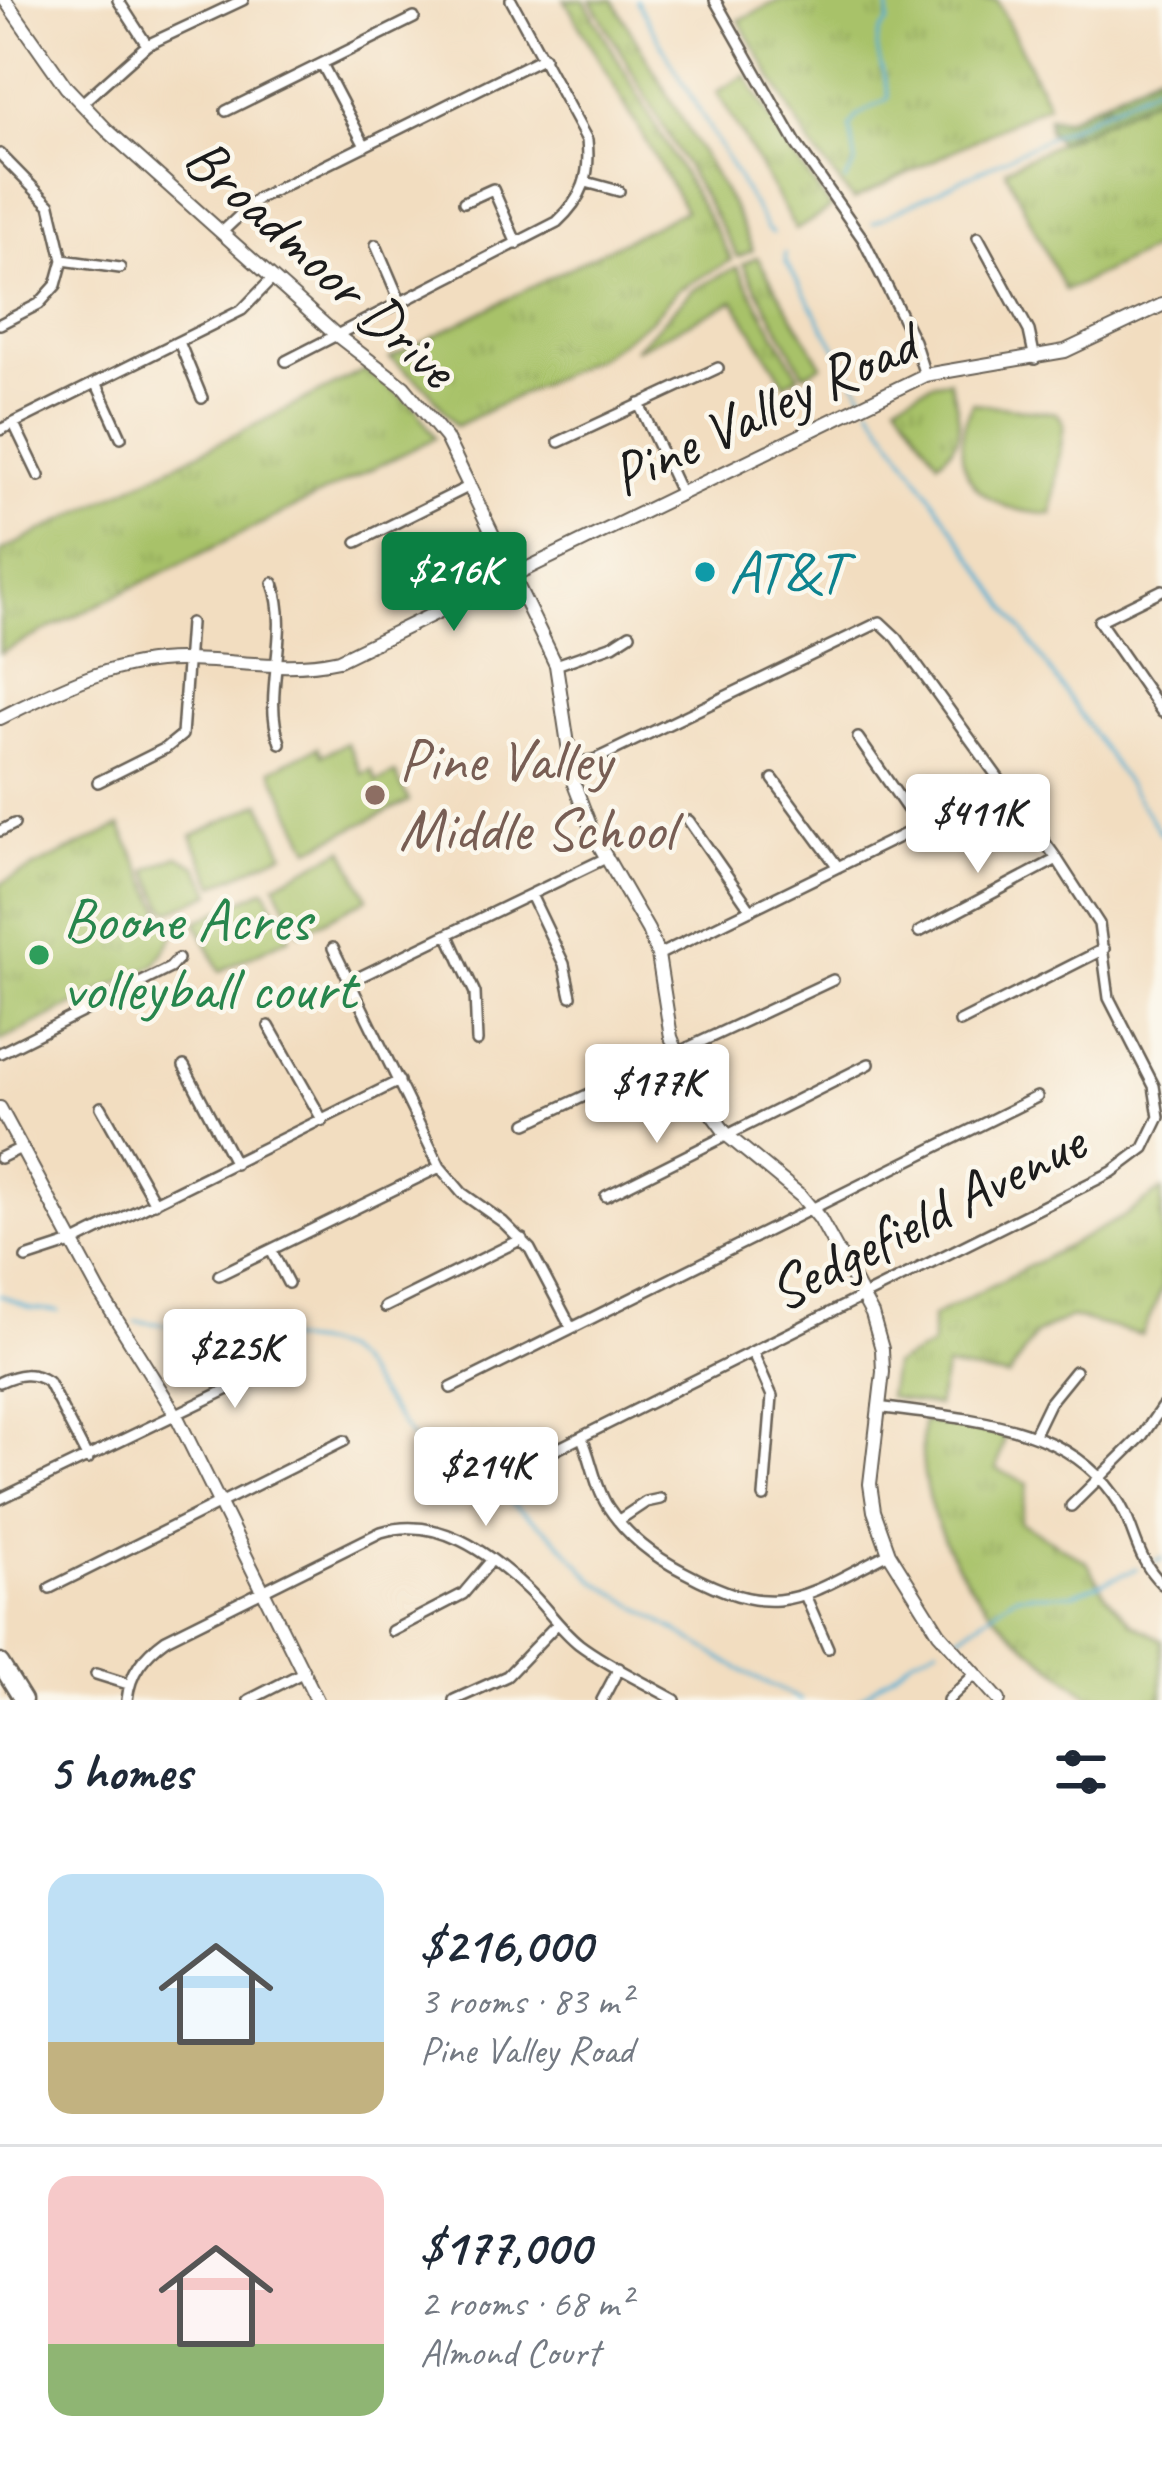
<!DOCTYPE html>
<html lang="en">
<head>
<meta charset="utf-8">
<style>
  :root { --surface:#fff; --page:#f2f2f3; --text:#1f2937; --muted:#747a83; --line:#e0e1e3; --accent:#0b8043 }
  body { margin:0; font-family:Caveat,sans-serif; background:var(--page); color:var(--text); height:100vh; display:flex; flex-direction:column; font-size:45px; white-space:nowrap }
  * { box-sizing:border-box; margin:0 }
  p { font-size:39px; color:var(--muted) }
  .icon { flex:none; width:66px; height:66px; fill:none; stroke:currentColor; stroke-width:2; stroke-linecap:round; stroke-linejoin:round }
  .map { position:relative; height:1700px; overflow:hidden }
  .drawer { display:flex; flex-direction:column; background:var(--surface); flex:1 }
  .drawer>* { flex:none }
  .price { position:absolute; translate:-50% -102px; padding:0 27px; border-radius:12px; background:#fff; color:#222; font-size:39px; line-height:78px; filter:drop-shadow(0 3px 6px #0008) }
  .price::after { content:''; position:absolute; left:50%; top:72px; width:36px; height:27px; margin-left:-18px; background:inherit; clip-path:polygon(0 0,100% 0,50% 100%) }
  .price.current { background:var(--accent); color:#fff }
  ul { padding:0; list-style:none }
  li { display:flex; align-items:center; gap:36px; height:300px; padding:0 48px }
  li+li { border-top:3px solid var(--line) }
  li span { display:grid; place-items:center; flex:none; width:336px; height:240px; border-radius:24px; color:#555 }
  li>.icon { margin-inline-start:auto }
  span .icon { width:144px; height:144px; fill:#fffc; stroke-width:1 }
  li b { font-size:51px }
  h2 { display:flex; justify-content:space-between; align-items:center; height:144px; padding:0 48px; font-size:51px }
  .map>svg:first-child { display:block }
  .grass { fill:url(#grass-tufts); stroke:#626f42; stroke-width:3 }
  .forest { fill:url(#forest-firs); stroke:#51623c; stroke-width:3 }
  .pitch { fill:#a8c269; stroke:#626f42; stroke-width:3 }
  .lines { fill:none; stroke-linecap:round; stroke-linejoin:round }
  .stream { stroke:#54afd2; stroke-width:3 }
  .street-casing { stroke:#676055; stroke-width:14 }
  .secondary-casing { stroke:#676055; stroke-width:16 }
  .highway-casing { stroke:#676055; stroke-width:21 }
  .street { stroke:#fff; stroke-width:9 }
  .secondary { stroke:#fff; stroke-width:12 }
  .highway { stroke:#fff; stroke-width:16 }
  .culture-dot { fill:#0f9aa8; stroke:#fbf7ec; stroke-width:4.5 }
  .education-dot { fill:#8d6e63; stroke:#fbf7ec; stroke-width:4.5 }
  .leisure-dot { fill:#2e9e5b; stroke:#fbf7ec; stroke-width:4.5 }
  .labels { text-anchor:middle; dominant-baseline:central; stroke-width:9; stroke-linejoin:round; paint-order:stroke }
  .street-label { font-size:60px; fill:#1c1c1c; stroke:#fbf7ec }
  .culture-label { font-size:60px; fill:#0d838f; stroke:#fbf7ec; text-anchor:start }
  .education-label { font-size:60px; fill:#785e54; stroke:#fbf7ec; text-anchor:start }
  .leisure-label { font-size:60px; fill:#27864d; stroke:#fbf7ec; text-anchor:start }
</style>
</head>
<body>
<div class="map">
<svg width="1162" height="1700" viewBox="0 0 1162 1700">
  <defs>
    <pattern id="grass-tufts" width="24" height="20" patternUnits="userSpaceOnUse" patternTransform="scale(3)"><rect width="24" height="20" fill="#a8c269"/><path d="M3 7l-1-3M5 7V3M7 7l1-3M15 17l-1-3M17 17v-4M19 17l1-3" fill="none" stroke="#90a65a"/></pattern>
    <pattern id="forest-firs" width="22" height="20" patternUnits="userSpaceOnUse" patternTransform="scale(3)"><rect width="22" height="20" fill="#86a85d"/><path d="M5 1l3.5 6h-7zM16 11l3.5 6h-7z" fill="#6d884c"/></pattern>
  </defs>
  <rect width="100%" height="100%" fill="#fbf7ec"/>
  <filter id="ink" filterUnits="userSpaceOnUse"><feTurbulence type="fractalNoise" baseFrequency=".00833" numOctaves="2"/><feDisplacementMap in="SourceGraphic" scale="24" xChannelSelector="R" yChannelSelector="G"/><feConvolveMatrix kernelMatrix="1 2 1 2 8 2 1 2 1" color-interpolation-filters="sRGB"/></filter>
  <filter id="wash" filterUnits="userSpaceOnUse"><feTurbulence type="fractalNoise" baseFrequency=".004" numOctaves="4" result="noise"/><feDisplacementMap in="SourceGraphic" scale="48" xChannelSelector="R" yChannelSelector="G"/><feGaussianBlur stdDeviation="2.7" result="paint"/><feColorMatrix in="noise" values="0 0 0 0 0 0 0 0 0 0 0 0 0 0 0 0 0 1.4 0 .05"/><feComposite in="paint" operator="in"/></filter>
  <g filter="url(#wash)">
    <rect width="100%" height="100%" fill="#f2ddc0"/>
    <!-- grass -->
    <path class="grass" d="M565,0H584L732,260L678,290L652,319L602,355L456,426L428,389L390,358L685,210Z
      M591,0H613L734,209L753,250L738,257Z
      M780,0H997L1048,104L853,200L811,146L739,20Z
      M746,75L786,146L831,208L796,230L717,92Z
      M1162,93V244L1065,291L1005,169Z
      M757,257L822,365L804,374L743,264Z
      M737,267L799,376L785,384L734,301L634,350L693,290Z
      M365,370L416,408L435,438L0,653V552Z
      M949,380C960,412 968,440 938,461L897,401L935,382Z
      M120,826L174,936L155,965L0,1041V884Z
      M1162,1190V1289L1142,1335L1071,1317L1036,1334L1008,1377L946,1367L937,1406L888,1397L893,1365L932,1346V1317L1123,1217Z
      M923,1421L1005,1434L997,1469L1028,1484L1020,1522L1087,1562L1106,1595L1132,1623L1162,1640V1700C1144,1700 1113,1700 1097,1699C1084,1694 1070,1680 1059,1671C978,1613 912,1526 923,1421Z"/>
    <!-- forest -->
    <path class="forest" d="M1162,70V93L1059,143L1048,131V117L1065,119Z"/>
    <!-- pitch -->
    <path class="pitch" d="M972,403L1057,413L1064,423L1052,514C982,513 941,473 972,403Z
      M347,743L362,774L371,770L377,782L395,773L409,801L310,849L271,770L318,747L322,755Z
      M261,803L284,853L215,885L191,836Z
      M344,849L368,898L300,933L275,884Z
      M178,856L197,866L212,893L171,911L165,908L147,870Z
      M265,889L290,937L220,971L196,922Z"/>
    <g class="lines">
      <!-- stream -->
      <path class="stream" d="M636,0L767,229L773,233
        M845,181L856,163L850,127L859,115L889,98C887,72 864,41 888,23L889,0
        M873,223L1162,82
        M785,253L786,262L865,398
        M870,406L1162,835
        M0,1295L30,1308L58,1311
        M136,1321L321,1344L342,1351L355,1362L437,1472L490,1487L553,1535L595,1581L742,1671L801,1700
        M1155,1561L1162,1558
        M956,1638L1016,1595L1074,1594L1137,1569
        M858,1700L913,1658L938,1646"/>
    </g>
  </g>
  <g filter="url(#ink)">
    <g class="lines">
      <defs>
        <path id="street" d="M118,0L147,45
          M715,0L797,145L863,239L914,341L925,375
          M322,64L365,146
          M82,103L147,45L243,0
          M226,111L414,18
          M0,154L50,205L63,260L56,285L39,304L0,324
          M586,182L619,191
          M464,202L493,189L517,244
          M222,232L257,199L544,57
          M978,237L1029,331L1035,359
          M376,245L400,301
          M63,260L120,268
          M179,342L202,398
          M286,361L557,222C583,198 591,176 587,140L511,0
          M96,382L121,437
          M639,404L681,494
          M14,424L39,476
          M0,430L242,310L272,279
          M559,442L718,368
          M357,542L470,486
          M273,583C292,635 261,692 280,743
          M1162,590L1099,621L1162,712
          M556,665L613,645L630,634
          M858,738L919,826
          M773,779L838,867
          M98,782L166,748L182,735L190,623
          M689,821L751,910
          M0,831L14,824
          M531,895L564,964L571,996
          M919,932L1057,859
          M449,936L475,993L477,1041
          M333,948L440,1167L462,1193L503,1222L530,1249L571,1327
          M658,955L950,812L1000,783
          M349,982L606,858
          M960,1022L1104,949
          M269,1026L323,1121
          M0,1053L170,968L178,959
          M184,1066L235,1164
          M101,1107L155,1203
          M527,1123L833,980
          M0,1158L21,1148
          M606,1196L869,1064
          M271,1250L288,1283
          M26,1258L72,1243L399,1081
          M219,1275L440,1167
          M385,1307L522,1239
          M753,1353L772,1396L764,1497
          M0,1382C17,1374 32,1371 48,1382L88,1459
          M451,1388L1037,1097
          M878,1407C960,1419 1061,1420 1114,1495C1136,1525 1133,1556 1162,1584
          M1034,1434L1049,1403L1075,1371
          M582,1438C592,1460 595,1487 608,1507C628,1537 653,1556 684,1572C779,1623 800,1598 889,1553
          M519,1468L1112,1172L1144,1148L1159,1117L1154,1086L1109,998L1099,924L1057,859L897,638L880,622L596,759L571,764
          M0,1499L274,1367
          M1071,1506L1142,1436L1162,1407
          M619,1520L646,1502L660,1499
          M50,1588L344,1441
          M805,1595L828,1648
          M392,1631L463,1594L491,1561
          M96,1674L128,1684
          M127,1700C130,1672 144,1655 166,1639L381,1532C438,1515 488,1552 528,1590C546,1607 559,1628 579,1644C608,1666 644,1682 675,1700
          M249,1700L304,1672
          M454,1700L507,1676L557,1624
          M602,1700L619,1668
          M948,1700L974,1675"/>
        <path id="secondary" d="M5,0L66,87L107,130L335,334L404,387L446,438L556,665L574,784L594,836L648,930L658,955L671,1037L691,1086L728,1136L801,1196L820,1219L872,1314L882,1349L883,1372L870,1484L874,1511L889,1553L939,1633L999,1700
          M0,718C59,689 115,659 183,660C237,660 285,672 339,660L925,375L1065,351L1162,305
          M0,1108L100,1293L176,1415L317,1700"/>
        <path id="highway" d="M0,1663L23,1700"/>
      </defs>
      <!-- street casing -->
      <use href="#street" class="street-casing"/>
      <!-- secondary casing -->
      <use href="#secondary" class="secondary-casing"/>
      <!-- highway casing -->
      <use href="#highway" class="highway-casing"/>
      <!-- street -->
      <use href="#street" class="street"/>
      <!-- secondary -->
      <use href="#secondary" class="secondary"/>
      <!-- highway -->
      <use href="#highway" class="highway"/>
    </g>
  </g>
  <!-- markers -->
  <circle class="culture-dot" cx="705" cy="572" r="12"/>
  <circle class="education-dot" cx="375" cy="795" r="12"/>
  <circle class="leisure-dot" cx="39" cy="955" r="12"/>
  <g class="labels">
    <!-- street labels -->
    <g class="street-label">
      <text transform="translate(321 262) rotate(42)">Broadmoor Drive</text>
      <text transform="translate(763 409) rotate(-25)">Pine Valley Road</text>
      <text transform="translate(926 1216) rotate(-27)">Sedgefield Avenue</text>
    </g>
    <!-- culture labels -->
    <g class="culture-label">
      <text x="729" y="572">AT&amp;T</text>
    </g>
    <!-- education labels -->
    <g class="education-label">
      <text x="399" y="760">Pine Valley<tspan x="399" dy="69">Middle School</tspan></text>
    </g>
    <!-- leisure labels -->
    <g class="leisure-label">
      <text x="63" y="920">Boone Acres<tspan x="63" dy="69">volleyball court</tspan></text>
    </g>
  </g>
</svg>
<b class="price current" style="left:454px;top:634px">$216K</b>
<b class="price" style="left:978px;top:876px">$411K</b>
<b class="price" style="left:657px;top:1146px">$177K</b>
<b class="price" style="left:235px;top:1411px">$225K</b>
<b class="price" style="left:486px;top:1529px">$214K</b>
</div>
<section class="drawer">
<h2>5 homes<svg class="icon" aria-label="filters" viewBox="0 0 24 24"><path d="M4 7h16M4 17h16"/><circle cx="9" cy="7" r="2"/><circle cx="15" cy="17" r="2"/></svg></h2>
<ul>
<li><span style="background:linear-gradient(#bfe0f5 70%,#c2b280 0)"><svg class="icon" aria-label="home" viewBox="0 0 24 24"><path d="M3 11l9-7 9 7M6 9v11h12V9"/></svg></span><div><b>$216,000</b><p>3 rooms · 83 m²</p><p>Pine Valley Road</p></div></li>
<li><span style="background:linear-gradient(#f6c9c9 70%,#8fb573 0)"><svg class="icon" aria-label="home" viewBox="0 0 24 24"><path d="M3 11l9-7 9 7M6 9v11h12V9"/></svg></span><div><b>$177,000</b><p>2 rooms · 68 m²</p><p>Almond Court</p></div></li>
</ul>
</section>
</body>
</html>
